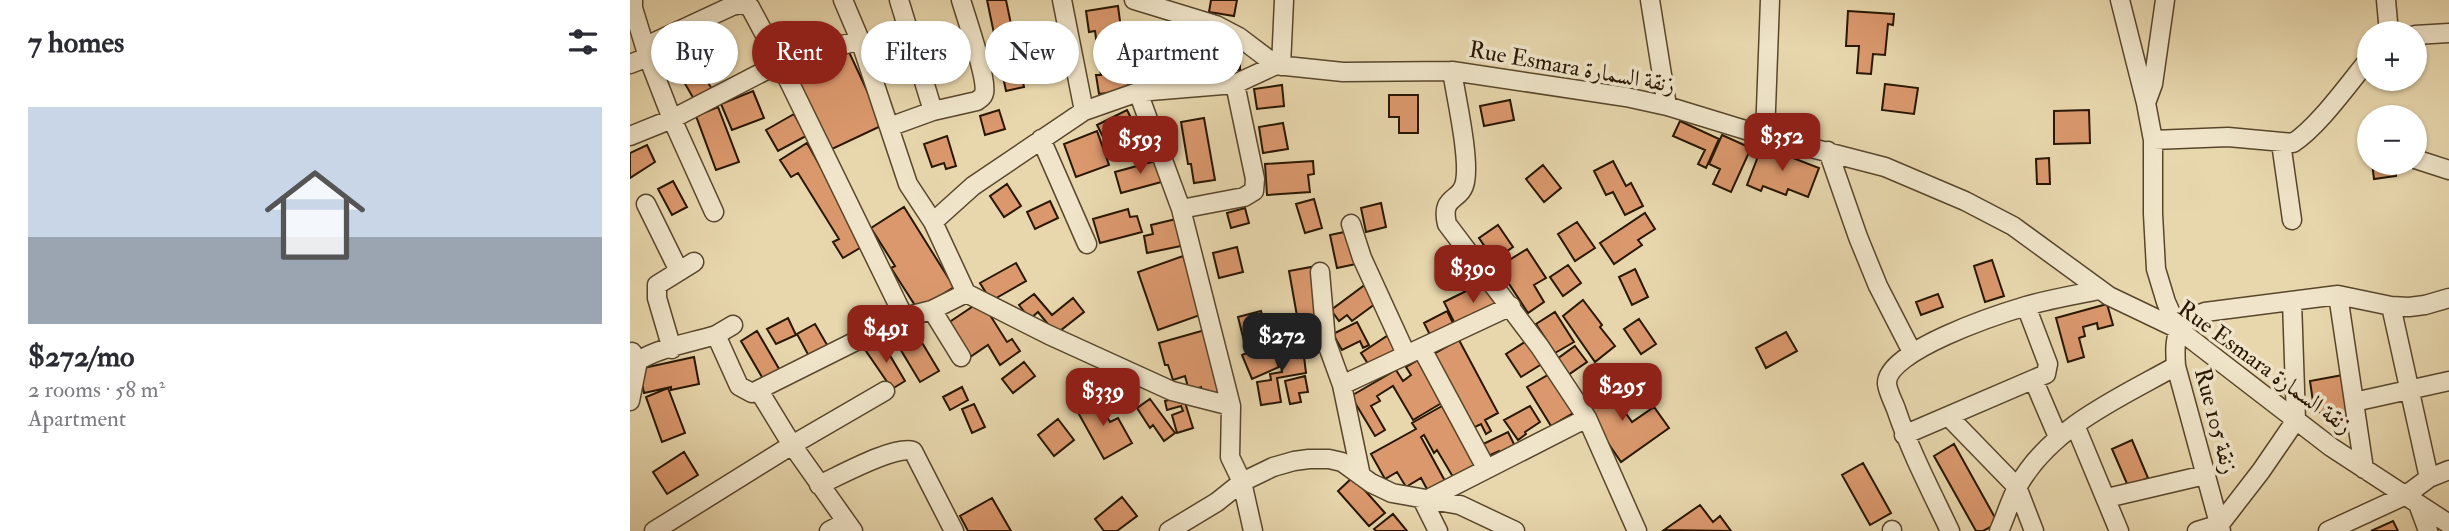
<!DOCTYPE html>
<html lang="en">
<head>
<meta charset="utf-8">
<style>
  :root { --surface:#fff; --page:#f7f7f7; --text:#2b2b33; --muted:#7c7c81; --accent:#8f2418 }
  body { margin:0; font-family:"IM FELL Double Pica",Amiri,serif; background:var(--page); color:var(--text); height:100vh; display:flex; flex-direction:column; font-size:26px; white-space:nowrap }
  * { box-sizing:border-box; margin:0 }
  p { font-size:23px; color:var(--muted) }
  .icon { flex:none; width:38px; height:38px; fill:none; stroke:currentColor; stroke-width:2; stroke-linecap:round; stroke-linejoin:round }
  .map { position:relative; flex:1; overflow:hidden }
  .panel { display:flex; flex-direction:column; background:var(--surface); width:630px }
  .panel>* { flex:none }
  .banner { position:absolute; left:21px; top:21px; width:665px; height:63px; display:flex; gap:14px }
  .tools { position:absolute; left:1727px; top:21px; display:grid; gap:14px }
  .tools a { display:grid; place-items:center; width:70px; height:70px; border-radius:50%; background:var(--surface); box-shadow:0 2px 5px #0004; font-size:35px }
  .price { position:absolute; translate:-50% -60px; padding:0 16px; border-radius:14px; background:var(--accent); color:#fff; font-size:23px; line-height:46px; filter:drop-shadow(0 2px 4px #0008) }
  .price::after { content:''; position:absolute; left:50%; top:42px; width:21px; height:16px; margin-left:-10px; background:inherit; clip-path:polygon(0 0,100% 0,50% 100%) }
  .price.current { background:#222; color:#fff }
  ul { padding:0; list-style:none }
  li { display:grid; align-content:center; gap:14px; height:371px; padding:0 28px }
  li span { display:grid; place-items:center; height:217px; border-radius:0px; color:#555 }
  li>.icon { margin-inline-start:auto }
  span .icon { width:126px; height:126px; fill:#fffc; stroke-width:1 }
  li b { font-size:30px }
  h2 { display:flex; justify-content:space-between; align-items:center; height:84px; padding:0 28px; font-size:30px }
  .chip { padding:0 24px; border-radius:32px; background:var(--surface); box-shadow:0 2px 5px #0004; font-size:24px; line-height:63px }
  .chip.current { background:var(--accent); color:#fff }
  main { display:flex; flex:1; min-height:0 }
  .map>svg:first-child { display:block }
  .building { fill:#db986d; stroke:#281600; stroke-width:2 }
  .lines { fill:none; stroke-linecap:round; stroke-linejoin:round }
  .minor-casing { stroke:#58462b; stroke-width:21 }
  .minor { stroke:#f0e5ca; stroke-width:18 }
  .labels { text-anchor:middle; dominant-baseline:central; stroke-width:7; stroke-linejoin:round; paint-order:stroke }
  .street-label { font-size:23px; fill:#281600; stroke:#f0e5ca }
</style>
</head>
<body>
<main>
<section class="panel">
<h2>7 homes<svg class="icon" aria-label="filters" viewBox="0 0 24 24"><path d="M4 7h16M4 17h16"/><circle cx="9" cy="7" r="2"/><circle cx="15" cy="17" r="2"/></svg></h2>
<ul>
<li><span style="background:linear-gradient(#c9d6e8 60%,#9aa5b1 0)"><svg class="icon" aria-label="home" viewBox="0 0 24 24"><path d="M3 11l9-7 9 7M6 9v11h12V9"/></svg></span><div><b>$272/mo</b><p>2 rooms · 58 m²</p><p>Apartment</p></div></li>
</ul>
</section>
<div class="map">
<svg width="1819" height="531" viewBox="0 0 1819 531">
  <rect width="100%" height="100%" fill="#e8d7ad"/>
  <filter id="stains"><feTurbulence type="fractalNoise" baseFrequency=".00286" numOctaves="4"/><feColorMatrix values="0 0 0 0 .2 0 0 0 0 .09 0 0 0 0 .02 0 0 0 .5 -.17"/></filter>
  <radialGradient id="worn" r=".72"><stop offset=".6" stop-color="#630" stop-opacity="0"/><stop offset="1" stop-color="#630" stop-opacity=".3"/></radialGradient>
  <!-- building -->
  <path class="building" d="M357,0H376L394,87L376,91Z
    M581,0H607L604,16L579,12Z
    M488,6L499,90L469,94L466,75H471L465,31L459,32L456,11Z
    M1218,11L1264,14L1263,25L1258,24L1255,55L1243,54L1241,74L1227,73L1229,46H1216Z
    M594,39L610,51V70H593Z
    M57,46L83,91L65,101L39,56Z
    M219,52L253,125L200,150L166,77Z
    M1255,84L1288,88L1284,114L1252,110Z
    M652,85L654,106L627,109L624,89Z
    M123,91L134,118L102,130L91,104Z
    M759,95H788V133H769V117H759Z
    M880,100L884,120L854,126L850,106Z
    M88,107L109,162L86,170L66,116Z
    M369,110L375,129L355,135L350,116Z
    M497,110L512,140L482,155L467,125Z
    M1459,110L1460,143L1424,144V111Z
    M164,114L176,136L148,151L136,130Z
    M574,118L585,180L564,183L561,164H558L551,122Z
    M1050,121L1089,139L1076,168L1068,164L1075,150L1043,136Z
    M653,123L658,149L633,153L629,127Z
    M467,131L479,165L446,177L434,144Z
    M1092,135L1121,148L1101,192L1083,184L1090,169L1079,164Z
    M317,136L326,166L316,169L314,163L302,167L294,144Z
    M177,143L235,245L213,258L203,242L209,239L168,173L161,177L150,160Z
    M17,145L25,162L0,178V153Z
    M1132,146L1189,168L1178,197L1158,189L1156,195L1133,186L1131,191L1117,185Z
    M1419,158L1420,184H1407L1406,159Z
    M529,160L535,181L491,193L485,172Z
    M683,161L684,174L678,175L680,192L637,195L635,164Z
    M983,161L996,186L1001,183L1013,206L995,215L983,192L976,195L964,171Z
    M1742,163H1765L1766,176L1744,179Z
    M913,165L931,188L914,202L896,179Z
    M43,181L57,207L42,215L28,189Z
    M377,184L391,206L374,217L360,196Z
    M684,199L692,228L675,233L666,204Z
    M420,201L428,218L405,229L397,212Z
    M751,203L756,227L736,232L731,208Z
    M274,207L324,287L288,310L261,268L265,266L241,228Z
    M615,208L619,223L601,228L597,213Z
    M498,209L500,217L507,216L512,232L470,243L463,219Z
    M1015,213L1025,229L1008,240L1012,245L984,264L970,243Z
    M546,219L551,246L517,253L514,236L523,234L521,225Z
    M947,222L965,248L945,261L928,234Z
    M868,225L883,247L864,260L849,238Z
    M719,231L726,264L707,268L700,235Z
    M607,247L613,272L589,278L583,253Z
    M897,249L916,278L904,285L914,302L898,313L868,267Z
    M553,256L573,314L528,330L508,272Z
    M1362,260L1374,296L1355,302L1344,266Z
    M386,263L396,281L361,301L350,283Z
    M938,265L951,283L933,296L920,277Z
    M681,267L691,329L673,332L670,315L667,316L659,271Z
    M1005,269L1018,297L1002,305L989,277Z
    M858,280L871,307L828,330L814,302Z
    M736,284L749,301L722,321L717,315L709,321L701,310Z
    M404,294L422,315L443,298L454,312L426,334L408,312L400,319L389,305Z
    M1308,294L1313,307L1291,315L1286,302Z
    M953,300L972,325L970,327L985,346L965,362L933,316Z
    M351,301L377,342L382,339L390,351L370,365L358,345L340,357L318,323Z
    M1477,304L1483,325L1468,329L1467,323L1453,327L1455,336L1449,338L1454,357L1438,362L1426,318Z
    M631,311L637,335L614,341L608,317Z
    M817,311L826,329L803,341L794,323Z
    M925,312L944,342L925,353L906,324Z
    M158,318L166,335L146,344L137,329Z
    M1009,319L1026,344L1011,354L994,329Z
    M727,322L739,345L733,348L730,341L712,350L703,334Z
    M185,324L200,350L181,360L167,334Z
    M282,326L309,371L290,382L263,337Z
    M575,330L592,392L573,398L571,387L559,391L555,376L543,380L538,365H535L529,343Z
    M127,331L152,374L136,384L111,341Z
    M1156,332L1167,351L1136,368L1126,348Z
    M760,334L771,352L742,370L731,353Z
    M901,338L915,362L891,377L876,354Z
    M829,340L868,413L855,420L861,431L856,434L851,424L843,428L802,355Z
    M252,342L275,381L262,389L236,351Z
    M665,342L668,358L674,357L676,373L647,378L651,402L631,405L627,382L641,380L640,374L652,372L647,345Z
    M639,343L649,367L622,379L612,355Z
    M945,346L957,362L938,375L927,359Z
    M64,357L69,384L41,390V387L14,393L9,369Z
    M790,359L815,401L783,420L763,386L747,396L750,401L741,406L755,430L745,436L721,396L766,370L773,381L781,375L776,367Z
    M394,362L405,376L383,393L372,379Z
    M999,369L1009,383L992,394L983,380Z
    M923,372L945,412L921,426L897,387Z
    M1713,375L1725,434L1684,409L1680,381Z
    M675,376L678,392L669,393L671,402L660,404L655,381Z
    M974,382L1002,422L1024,407L1039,428L991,462L961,418L952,397Z
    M332,387L338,400L320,410L313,397Z
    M38,388L55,433L32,442L16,397Z
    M470,396L475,405L471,407L480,422L488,418L502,443L474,459L446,409Z
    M553,396L563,428L547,433L542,415L553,411L551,406L537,410L535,401Z
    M520,399L545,433L534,441L523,425L520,428L507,408Z
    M344,404L355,427L342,433L332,409Z
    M812,406L845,465L823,477L807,450L804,453L794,435L791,437L815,481L798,491L791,478L776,487L767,472L755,479L741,454L786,429L782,423Z
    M900,406L910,422L895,432L896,434L888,440L874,420Z
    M428,419L444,440L424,456L408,435Z
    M878,432L885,446L871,454L869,451L854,458L849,446Z
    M1502,440L1518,478L1498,486L1482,449Z
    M1324,444L1368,523L1353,531H1346L1304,456Z
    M54,452L68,475L37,494L23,472Z
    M1233,463L1261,513L1240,525L1212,475Z
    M723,477L755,513L739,526L708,491Z
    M492,497L507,516L487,531H474L465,519Z
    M362,498L381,531H338L330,516Z
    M1070,505L1083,522L1090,516L1101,531L1034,530Z
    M763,514L777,531H746L744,529Z
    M1763,521L1768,531H1741Z"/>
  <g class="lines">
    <defs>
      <path id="minor" d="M3,0V8L18,57L42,119L84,212
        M213,0L230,40L278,184L303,222L336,293L419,335L542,391L601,406
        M269,0L303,111
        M432,0L454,111
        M504,0L586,25L609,37L646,65L713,72L822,71L996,97L1037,106L1135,136L1255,167L1335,201L1383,226L1479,296L1548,329L1701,447L1819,524
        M1020,0L1037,106
        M1490,0L1516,103L1523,140V214L1526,269L1536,302L1548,329
        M1756,0L1759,33
        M1785,35L1819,33
        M16,46L102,6L111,4L120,7L150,63L274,317
        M0,64L18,57
        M651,66L654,0
        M822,71C826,97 840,158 835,182C831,202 810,195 817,224L910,347L957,418L1007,531
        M508,92L551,209L601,406L600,457L612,482L623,531
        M1516,103L1523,84L1535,0
        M259,127L303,111L347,101C350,98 353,98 354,93C358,80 336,17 331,0
        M0,136L42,119L150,63L230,40
        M1135,136L1140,0
        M411,139L457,244
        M1523,140L1598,137L1663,143C1689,126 1719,83 1740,58
        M1651,143L1662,220
        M1198,151L1228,237L1248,286L1282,352
        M1785,159L1819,170
        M16,204L49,271
        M551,209L614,197L624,191L625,179L605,84
        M303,222L343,186L454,111L508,92L605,84L646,65
        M721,224L732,258L776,354
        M690,272L696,341L712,385L731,476
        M1708,295L1734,469
        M1761,306L1799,478
        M302,310L331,357
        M86,335L103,325
        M42,349L27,298V285L64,262
        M792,349L856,468
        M0,359L8,361C31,347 60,343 86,335L109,386L122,393L274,317L302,310L336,293
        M1404,381L1428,437
        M712,385L881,306
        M129,391L162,445L223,531
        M0,401L8,361L2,352
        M1724,402L1819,381
        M1319,417L1387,487L1404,531
        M1445,425L1489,531
        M1274,435L1416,374L1418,364L1396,306
        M189,485C209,476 264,445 283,451L324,531
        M1477,498L1575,475
        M792,499L808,531
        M798,499L957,418
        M1788,504L1798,531
        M1262,530V531
        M24,531L162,445L255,391
        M199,531L216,522
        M539,531L587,502L612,482L643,467L664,461L679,459H699L712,462L741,483L762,493L830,505L885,531
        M1320,531C1301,491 1280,451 1266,409C1263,401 1258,392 1257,384C1255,351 1369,314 1396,306C1420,299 1445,295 1469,290
        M1369,531C1376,516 1380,500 1388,486C1421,427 1489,398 1546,366
        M1567,531L1590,524L1631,471L1666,420L1662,301
        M1591,531L1546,366C1544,337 1545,322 1575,312L1708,295L1761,306L1779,307L1795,305L1819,298
        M1698,531L1776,495L1799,478L1819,470"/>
    </defs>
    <!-- minor casing -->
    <use href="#minor" class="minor-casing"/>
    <!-- minor -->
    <use href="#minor" class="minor"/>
  </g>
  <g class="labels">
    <!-- street labels -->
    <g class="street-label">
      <text transform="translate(942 67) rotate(10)">Rue Esmara زنقة السمارة</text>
      <text transform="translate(1635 367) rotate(36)">Rue Esmara زنقة السمارة</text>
      <text transform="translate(1586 421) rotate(75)">Rue 105 زنقة</text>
    </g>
  </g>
  <rect width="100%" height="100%" filter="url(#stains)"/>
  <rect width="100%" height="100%" fill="url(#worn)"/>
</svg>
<div class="tools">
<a>+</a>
<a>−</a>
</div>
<b class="price" style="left:1152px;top:173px">$352</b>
<b class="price" style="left:510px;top:176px">$593</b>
<b class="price" style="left:843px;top:305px">$390</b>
<b class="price" style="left:256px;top:365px">$491</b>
<b class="price current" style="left:652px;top:373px">$272</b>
<b class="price" style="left:992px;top:423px">$295</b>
<b class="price" style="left:473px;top:428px">$339</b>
<div class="banner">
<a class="chip">Buy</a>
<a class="chip current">Rent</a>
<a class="chip">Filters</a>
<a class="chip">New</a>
<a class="chip">Apartment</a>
</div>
</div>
</main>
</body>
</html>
